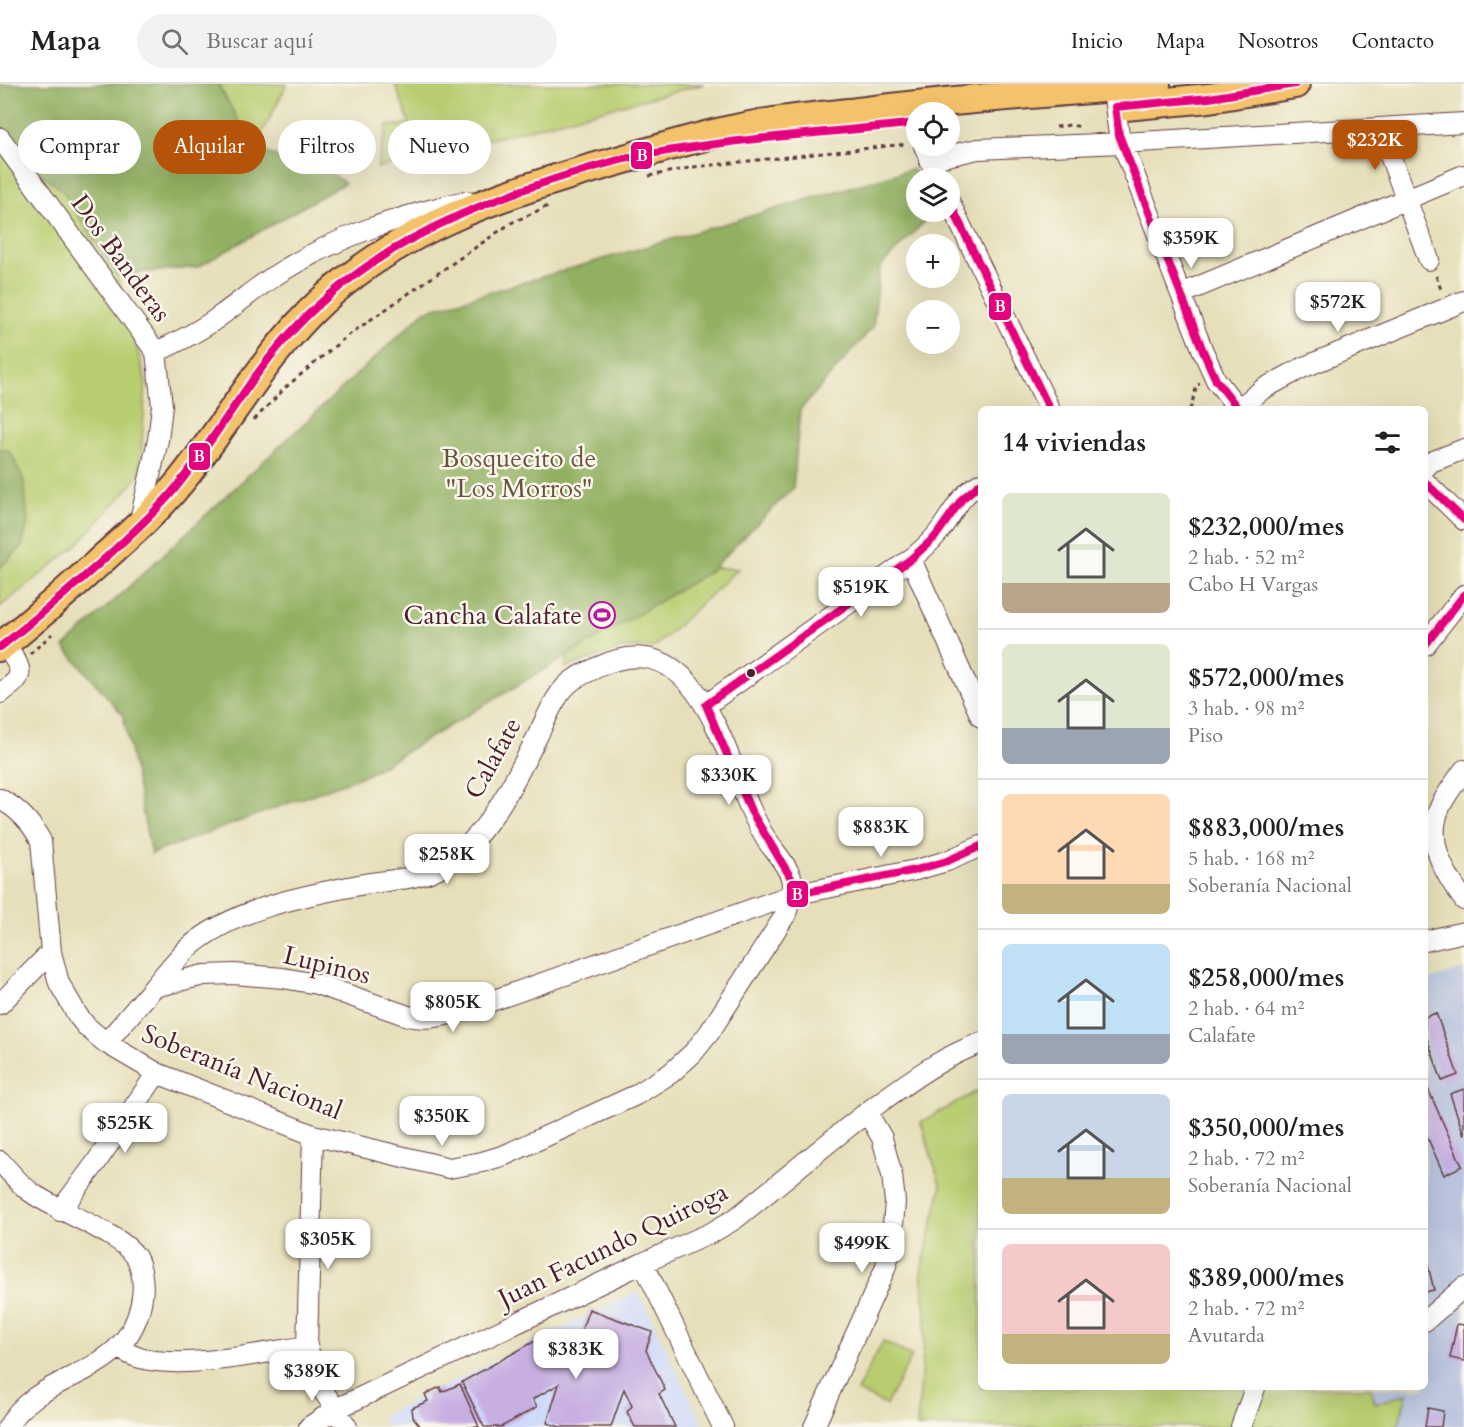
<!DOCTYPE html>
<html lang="es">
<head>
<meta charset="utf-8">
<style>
  :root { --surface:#fff; --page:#f2f2f2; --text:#202124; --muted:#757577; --line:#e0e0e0; --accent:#b45309 }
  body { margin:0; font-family:Cardo,serif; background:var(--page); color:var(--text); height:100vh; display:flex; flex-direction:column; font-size:22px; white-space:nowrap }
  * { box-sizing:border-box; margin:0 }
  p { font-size:20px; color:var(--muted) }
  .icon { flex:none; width:33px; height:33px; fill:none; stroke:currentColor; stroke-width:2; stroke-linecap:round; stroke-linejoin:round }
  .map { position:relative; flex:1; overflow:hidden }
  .sheet { position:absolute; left:978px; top:322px; width:450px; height:984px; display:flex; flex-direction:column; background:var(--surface); border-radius:9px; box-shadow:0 6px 24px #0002 }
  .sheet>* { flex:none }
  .guide { position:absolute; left:18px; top:36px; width:570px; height:54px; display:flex; gap:12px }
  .tools { position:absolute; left:906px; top:18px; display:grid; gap:12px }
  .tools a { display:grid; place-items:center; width:54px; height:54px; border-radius:50%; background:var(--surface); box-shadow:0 6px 24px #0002; font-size:30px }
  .price { position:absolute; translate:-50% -51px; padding:0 14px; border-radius:12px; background:#fff; color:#222; font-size:20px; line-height:39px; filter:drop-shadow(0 2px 3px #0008) }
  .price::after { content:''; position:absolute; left:50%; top:36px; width:18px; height:14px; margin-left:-9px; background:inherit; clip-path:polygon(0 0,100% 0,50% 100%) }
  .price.current { background:var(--accent); color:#fff }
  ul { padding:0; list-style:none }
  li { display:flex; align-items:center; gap:18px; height:150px; padding:0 24px }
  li+li { border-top:2px solid var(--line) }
  li span { display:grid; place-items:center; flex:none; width:168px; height:120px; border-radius:9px; color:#555 }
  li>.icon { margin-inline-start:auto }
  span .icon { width:72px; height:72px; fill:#fffc; stroke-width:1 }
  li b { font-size:26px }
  h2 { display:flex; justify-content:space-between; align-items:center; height:72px; padding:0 24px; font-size:26px }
  .tag { padding:0 21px; border-radius:27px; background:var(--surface); box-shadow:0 6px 24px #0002; font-size:21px; line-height:54px }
  .tag.current { background:var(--accent); color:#fff }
  header { display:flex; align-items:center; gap:36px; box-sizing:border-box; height:84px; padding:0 30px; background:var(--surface); border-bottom:2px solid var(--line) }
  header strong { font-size:28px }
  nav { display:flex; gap:33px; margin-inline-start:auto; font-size:21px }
  .search { width:420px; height:54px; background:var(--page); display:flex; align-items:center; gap:15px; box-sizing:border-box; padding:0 21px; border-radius:33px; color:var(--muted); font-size:22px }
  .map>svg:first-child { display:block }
  .built { fill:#d0daf9 }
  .industrial { fill:#bac4de }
  .green { fill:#b8cd70; stroke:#81764e; stroke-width:1.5 }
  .forest { fill:#92b062; stroke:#6e6846; stroke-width:1.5 }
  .building { fill:#c7afe2 }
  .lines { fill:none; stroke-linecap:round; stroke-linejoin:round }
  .minor-casing { stroke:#613c40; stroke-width:22 }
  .highway-casing { stroke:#613c40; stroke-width:32 }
  .path { stroke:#613c40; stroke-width:3; stroke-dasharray:4.5 4.5; stroke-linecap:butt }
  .minor { stroke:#fff; stroke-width:20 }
  .highway { stroke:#f3c26a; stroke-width:28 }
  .bus-1-casing { stroke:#fbf7ec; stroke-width:12 }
  .bus-1 { stroke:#e5007d; stroke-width:8 }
  .bus-dot { fill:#4a1f2b; stroke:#fbf7ec; stroke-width:2 }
  .labels { text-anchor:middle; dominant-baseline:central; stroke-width:5; stroke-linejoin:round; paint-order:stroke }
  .street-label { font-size:26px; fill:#4a1f2b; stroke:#fbf7ec }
  .park-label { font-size:26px; fill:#6b5340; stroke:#fbf7ec }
  .poi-label { font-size:26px; fill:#4a1f2b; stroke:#fbf7ec; text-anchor:end }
  .line-badge { stroke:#fbf7ec; stroke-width:2 }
  .badge-label { font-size:16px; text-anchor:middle; font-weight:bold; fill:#fff }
</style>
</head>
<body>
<header>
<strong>Mapa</strong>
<div class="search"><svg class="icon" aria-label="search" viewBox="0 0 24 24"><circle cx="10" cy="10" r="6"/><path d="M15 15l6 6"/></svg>Buscar aquí</div>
<nav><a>Inicio</a><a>Mapa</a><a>Nosotros</a><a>Contacto</a></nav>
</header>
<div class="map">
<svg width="1464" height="1343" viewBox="0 0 1464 1343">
  <rect width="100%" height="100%" fill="#fbf7ec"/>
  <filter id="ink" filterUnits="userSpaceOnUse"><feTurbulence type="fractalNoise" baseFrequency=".0167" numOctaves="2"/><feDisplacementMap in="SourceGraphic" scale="12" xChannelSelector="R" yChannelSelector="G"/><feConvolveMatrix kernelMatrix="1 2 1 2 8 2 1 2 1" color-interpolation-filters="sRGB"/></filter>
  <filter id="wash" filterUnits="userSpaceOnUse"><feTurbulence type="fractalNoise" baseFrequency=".008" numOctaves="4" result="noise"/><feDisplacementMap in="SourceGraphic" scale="24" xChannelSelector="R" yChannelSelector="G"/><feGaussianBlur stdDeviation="1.35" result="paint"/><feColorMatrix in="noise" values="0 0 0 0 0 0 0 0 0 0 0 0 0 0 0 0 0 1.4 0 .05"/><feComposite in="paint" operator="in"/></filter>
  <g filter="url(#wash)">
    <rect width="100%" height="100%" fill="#e6dfba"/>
    <!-- built -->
    <path class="built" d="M638,1207L704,1343H387L382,1332Z"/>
    <!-- industrial -->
    <path class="industrial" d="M1464,885V1343H1398L1407,1311L1374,1319L1371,1304H1425V897Z"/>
    <!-- green -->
    <path class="green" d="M218,0H287L254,65Z
      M395,0H704L377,84L387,42L410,40Z
      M0,58L62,105L117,191L146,298L140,391L76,462L0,523V483L22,463L10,367L0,365Z
      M689,482L738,485L655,563L623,564L565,584L572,554Z
      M981,1005V1304H1371L1375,1319L1407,1310L1398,1343H917L926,1233L921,1188L941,1103L921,1038Z
      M883,1257L912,1272L886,1321L857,1307Z"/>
    <!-- forest -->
    <path class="forest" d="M0,0H218L254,65L333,91L345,99L198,183L117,191L62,106L0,58Z
      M912,85L921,94H916V128H934L880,183L873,243L800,326L793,404L709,488L368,690L151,770L123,631L64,563L425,227Z
      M0,365L10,367L24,397L28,437L22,463L0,483Z"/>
    <g id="blocks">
      <!-- building -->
      <path class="building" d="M1436,929L1458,991L1442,997L1425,949V933Z
        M1425,998L1462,1082L1444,1091L1425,1048Z
        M1464,1005V1051L1450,1010Z
        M1425,1169L1434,1206L1425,1208Z
        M589,1225L652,1248L646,1266L665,1306L659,1310L675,1343H635L627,1328L632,1322L624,1305L611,1343H560L547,1339L559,1300L533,1315L537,1323L501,1343H484L462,1298L544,1252L559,1278L571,1275Z
        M1457,1240L1464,1241V1277L1450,1274Z
        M460,1300L479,1343H421L413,1333L412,1324L428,1317L425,1310L440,1303L442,1308Z
        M1428,1324L1443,1327L1441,1343H1425Z"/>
    </g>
  </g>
  <g filter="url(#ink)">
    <use href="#blocks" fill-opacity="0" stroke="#613c40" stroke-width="1.5"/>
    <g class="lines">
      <defs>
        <path id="minor" d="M1113,6L1119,51L1203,267L1216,296L1239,326
          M1380,45L1429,176
          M0,54L156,268L162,322L158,356L139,441
          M924,62L938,94
          M929,76L978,65L1122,59L1464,39
          M950,119L1050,326
          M1181,210L1464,91
          M156,268C178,258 200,247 220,232C240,218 258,202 279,189C340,151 397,133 466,117
          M1238,325L1263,305L1302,284L1464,217
          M1425,384L1431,378L1464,365
          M1425,398L1464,436
          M911,475L981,633
          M1425,561L1464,511
          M0,609C30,590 20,585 5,559
          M706,621L911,475C921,467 930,459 938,449C952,431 960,410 981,399
          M1464,686C1456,697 1447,709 1441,721C1424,755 1444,789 1464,816
          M0,715C19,725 31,738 41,757L51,868L59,899L78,932L87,943L106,959L157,989L313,1051L449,1084L482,1078L505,1071L636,1011L671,989L693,969L709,949L786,830C789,818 794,806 791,793C786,780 776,769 768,758C761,748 755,735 750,724C722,661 694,538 598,583C590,587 581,591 573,596C556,608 547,633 538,651C514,698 488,754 442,782C420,796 388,796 364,800C306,811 229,825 185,867C174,878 164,891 154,903
          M1425,857L1464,848
          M0,920L51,868
          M106,959L154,903L204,891L234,890L283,894L317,900L408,932C429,937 445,931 466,926L792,811L916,786L947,777L981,762
          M313,1051L307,1262L314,1284L324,1308L347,1343
          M0,1077C9,1087 20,1101 32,1109C57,1127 122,1150 136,1173C142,1184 144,1200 142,1213C131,1297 39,1284 8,1343
          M60,1127L95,1080L157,989
          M643,1179L723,1343
          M1425,1237L1464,1203
          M119,1264C125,1268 133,1272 140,1274C184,1286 262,1269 307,1262
          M309,1343L336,1325L643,1179L711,1149L735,1135C784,1096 832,1054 882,1017C914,994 944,972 981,959
          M814,1343L885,1185L891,1164L895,1118L892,1091L882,1054L867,1028
          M1241,1343L1255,1304"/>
        <path id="highway" d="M1125,22L1209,14L1295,0
          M0,563C34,537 66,508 98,479C127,453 155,429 180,398C229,338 265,270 322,217C400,145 500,110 600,82C644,70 687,55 731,46C773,36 816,33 858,28C957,15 1056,8 1156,0"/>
      </defs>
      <!-- minor casing -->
      <use href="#minor" class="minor-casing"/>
      <!-- highway casing -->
      <use href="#highway" class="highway-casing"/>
      <!-- path -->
      <path class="path" d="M1056,43L1070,41L1082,43
        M649,92L694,83L907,60
        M1436,192L1442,208
        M1190,326L1197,301L1200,300
        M254,336L286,303L347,252L511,139L548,122
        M30,570L52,550"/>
      <!-- minor -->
      <use href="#minor" class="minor"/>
      <!-- highway -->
      <use href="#highway" class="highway"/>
      <defs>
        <path id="bus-1" d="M950,119L1050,326
          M1239,326L1216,296L1203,267L1119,51L1115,23L1209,14L1295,0
          M1425,398L1464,436
          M981,399L962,415L935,453L911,475L706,621L751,727L791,794L792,811L916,786L947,777L981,762
          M1425,561L1464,511
          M0,563C35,536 69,506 102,477C126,455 152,432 173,407C217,354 249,292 297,242C365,170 456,127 549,97C574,89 598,81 624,75C719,55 819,50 916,39"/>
      </defs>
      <!-- bus-1 casing -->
      <use href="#bus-1" class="bus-1-casing"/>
      <!-- bus-1 -->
      <use href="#bus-1" class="bus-1"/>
    </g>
  </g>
  <!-- icons -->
  <defs>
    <symbol id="stadium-ring" viewBox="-11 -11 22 22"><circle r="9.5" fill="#fbf7ec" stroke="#b5179e" stroke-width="1.5"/><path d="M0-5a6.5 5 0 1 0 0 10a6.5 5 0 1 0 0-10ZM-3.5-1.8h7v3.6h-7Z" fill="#b5179e"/></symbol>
  </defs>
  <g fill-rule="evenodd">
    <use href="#stadium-ring" x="587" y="516" width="30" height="30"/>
  </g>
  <!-- markers -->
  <circle class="bus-dot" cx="751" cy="589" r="5"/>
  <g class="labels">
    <!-- street labels -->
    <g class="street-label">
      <text transform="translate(121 174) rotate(54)">Dos Banderas</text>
      <text transform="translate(493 674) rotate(-61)">Calafate</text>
      <text transform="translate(327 881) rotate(14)">Lupinos</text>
      <text transform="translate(242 988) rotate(22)">Soberanía Nacional</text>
      <text transform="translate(613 1161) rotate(-26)">Juan Facundo Quiroga</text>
    </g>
    <!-- park labels -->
    <g class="park-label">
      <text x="519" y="374">Bosquecito de<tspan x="519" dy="30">"Los Morros"</tspan></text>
    </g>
    <!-- poi labels -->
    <g class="poi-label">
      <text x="582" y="531">Cancha Calafate</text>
    </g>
  </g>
  <g class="line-badge">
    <rect x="630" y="57" width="23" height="29" rx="6" fill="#e5007d"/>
    <rect x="988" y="208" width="24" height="29" rx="6" fill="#e5007d"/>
    <rect x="188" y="358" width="23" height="29" rx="6" fill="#e5007d"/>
    <rect x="786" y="796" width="23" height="28" rx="6" fill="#e5007d"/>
  </g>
  <g class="badge-label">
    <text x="642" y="77">B</text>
    <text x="1000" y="228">B</text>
    <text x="199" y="378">B</text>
    <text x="797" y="816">B</text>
  </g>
</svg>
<div class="tools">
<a><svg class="icon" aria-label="locate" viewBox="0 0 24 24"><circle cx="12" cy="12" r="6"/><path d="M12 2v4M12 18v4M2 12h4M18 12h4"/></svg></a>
<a><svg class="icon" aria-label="layers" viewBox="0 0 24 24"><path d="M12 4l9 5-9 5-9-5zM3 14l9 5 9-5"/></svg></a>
<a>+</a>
<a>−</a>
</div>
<b class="price current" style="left:1375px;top:87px">$232K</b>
<b class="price" style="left:1191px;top:185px">$359K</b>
<b class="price" style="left:1338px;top:249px">$572K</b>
<b class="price" style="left:861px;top:534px">$519K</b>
<b class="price" style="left:729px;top:722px">$330K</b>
<b class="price" style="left:881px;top:774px">$883K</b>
<b class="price" style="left:447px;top:801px">$258K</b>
<b class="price" style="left:453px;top:949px">$805K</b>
<b class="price" style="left:442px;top:1063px">$350K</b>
<b class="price" style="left:125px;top:1070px">$525K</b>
<b class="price" style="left:328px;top:1186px">$305K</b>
<b class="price" style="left:862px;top:1190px">$499K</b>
<b class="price" style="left:576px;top:1296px">$383K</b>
<b class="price" style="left:312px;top:1318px">$389K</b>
<div class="guide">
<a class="tag">Comprar</a>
<a class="tag current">Alquilar</a>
<a class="tag">Filtros</a>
<a class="tag">Nuevo</a>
</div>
<section class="sheet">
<h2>14 viviendas<svg class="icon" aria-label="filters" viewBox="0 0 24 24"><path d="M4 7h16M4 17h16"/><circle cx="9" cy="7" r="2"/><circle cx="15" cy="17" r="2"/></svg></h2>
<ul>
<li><span style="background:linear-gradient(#dfe7d0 75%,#b9a48a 0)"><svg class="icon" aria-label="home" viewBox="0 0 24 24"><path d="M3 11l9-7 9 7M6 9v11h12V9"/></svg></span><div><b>$232,000/mes</b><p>2 hab. · 52 m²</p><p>Cabo H Vargas</p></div></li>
<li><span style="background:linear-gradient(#dfe7d0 70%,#9aa5b1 0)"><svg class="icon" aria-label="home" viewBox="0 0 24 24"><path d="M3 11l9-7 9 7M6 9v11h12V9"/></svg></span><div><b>$572,000/mes</b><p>3 hab. · 98 m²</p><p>Piso</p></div></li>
<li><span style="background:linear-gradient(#ffd9b3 75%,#c2b280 0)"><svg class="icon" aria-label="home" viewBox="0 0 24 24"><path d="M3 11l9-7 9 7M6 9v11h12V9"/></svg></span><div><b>$883,000/mes</b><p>5 hab. · 168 m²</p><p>Soberanía Nacional</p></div></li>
<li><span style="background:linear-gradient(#bfe0f5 75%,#9aa5b1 0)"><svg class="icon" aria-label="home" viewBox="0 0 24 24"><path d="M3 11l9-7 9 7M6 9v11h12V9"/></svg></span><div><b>$258,000/mes</b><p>2 hab. · 64 m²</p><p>Calafate</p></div></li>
<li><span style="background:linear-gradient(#c9d6e8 70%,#c2b280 0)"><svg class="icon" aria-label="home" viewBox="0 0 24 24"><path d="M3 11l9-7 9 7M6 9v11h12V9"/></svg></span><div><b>$350,000/mes</b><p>2 hab. · 72 m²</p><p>Soberanía Nacional</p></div></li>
<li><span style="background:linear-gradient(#f6c9c9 75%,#c2b280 0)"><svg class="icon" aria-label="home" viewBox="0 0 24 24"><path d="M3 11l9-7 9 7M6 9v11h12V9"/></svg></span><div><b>$389,000/mes</b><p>2 hab. · 72 m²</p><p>Avutarda</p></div></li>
</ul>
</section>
</div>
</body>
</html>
